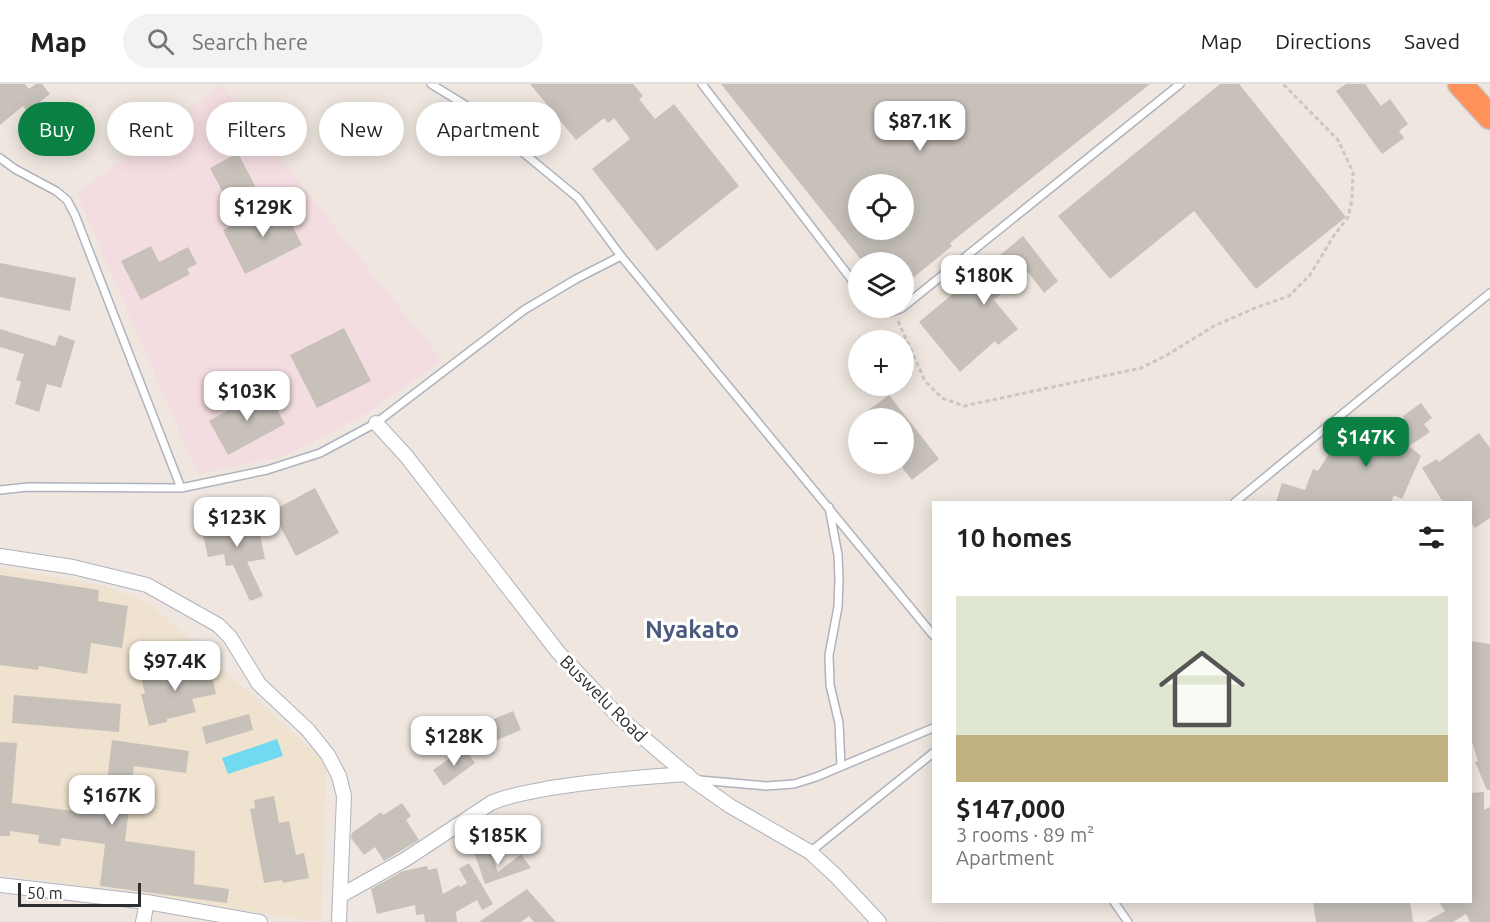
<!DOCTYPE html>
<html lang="en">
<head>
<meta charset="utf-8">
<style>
  :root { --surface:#fff; --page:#f2f2f2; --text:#222; --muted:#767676; --line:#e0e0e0; --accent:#0b8043 }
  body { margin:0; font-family:Ubuntu,sans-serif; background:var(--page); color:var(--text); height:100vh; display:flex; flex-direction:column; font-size:22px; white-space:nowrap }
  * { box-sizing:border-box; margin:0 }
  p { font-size:20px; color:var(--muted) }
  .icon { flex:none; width:33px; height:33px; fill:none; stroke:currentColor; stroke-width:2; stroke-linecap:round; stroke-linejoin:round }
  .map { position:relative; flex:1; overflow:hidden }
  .side { position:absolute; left:932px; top:417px; width:540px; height:402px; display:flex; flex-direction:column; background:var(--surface); border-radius:0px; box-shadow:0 3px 15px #0003 }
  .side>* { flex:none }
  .hud { position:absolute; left:18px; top:18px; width:570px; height:54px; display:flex; gap:12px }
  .fabs { position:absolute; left:848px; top:90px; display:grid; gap:12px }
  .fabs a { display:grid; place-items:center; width:66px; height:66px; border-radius:50%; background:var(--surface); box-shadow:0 3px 15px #0003; font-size:30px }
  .scale { position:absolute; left:18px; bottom:15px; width:123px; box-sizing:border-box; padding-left:6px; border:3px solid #2d2d2d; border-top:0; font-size:16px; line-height:21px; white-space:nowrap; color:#2d2d2d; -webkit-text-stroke:4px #fff; paint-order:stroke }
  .price { position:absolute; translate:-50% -51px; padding:0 14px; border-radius:12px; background:#fff; color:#222; font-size:20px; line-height:39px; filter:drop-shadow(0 2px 3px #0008) }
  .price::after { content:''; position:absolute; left:50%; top:36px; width:18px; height:14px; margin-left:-9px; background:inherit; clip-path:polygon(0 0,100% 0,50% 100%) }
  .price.selected { background:var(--accent); color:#fff }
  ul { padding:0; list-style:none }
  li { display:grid; align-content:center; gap:12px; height:318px; padding:0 24px }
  li span { display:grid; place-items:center; height:186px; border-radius:0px; color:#555 }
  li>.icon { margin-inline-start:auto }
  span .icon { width:108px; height:108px; fill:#fffc; stroke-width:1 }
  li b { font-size:26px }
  h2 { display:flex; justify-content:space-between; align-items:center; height:72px; padding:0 24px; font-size:26px }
  .tag { padding:0 21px; border-radius:27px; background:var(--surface); box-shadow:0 3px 15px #0003; font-size:21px; line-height:54px }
  .tag.selected { background:var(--accent); color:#fff }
  header { display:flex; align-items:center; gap:36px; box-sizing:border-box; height:84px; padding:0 30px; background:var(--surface); border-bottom:2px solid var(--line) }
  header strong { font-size:28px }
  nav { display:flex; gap:33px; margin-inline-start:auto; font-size:21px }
  .search { width:420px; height:54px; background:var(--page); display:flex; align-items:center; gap:15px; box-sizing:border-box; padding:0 21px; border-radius:33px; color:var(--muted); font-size:22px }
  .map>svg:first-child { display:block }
  .education { fill:#efe2cf }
  .medical { fill:#f4dde0 }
  .water { fill:#72daf0 }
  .building { fill:#c7c1ba; fill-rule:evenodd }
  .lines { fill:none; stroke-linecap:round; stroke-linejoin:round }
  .lane-casing { stroke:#afb3bd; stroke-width:10 }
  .street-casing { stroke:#afb3bd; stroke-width:16 }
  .highway-casing { stroke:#c8c8c8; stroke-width:27 }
  .path { stroke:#c8c8c8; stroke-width:3; stroke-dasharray:4.5 3; stroke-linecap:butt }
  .lane { stroke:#fff; stroke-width:7 }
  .street { stroke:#fff; stroke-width:14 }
  .highway { stroke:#ff9159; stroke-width:24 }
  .labels { text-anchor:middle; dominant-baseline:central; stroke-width:6; stroke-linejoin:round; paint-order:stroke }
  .street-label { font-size:18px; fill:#2d2d2d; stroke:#fff }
  .district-label { font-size:24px; font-weight:bold; fill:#4c5a7e; stroke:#fff }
</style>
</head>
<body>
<header>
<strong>Map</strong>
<div class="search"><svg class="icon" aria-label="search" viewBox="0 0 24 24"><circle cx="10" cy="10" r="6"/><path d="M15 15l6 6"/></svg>Search here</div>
<nav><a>Map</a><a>Directions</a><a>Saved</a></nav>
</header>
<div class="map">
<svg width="1490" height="838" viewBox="0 0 1490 838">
  <rect width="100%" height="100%" fill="#eee6df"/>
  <!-- education -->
  <path class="education" d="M0,484L104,502L150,520L326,679L321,838L0,790Z"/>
  <!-- medical -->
  <path class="medical" d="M220,1L442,276L369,328L281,373L198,390L77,110Z"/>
  <!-- water -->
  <path class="water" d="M277,655L283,672L228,690L222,674Z"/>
  <!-- building -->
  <path class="building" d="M0,0H25L29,5L36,0H42L50,10L27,28L23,22L0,41Z
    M530,0H633L643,12L639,15L655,35L674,20L739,102L657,167L592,85L630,55L614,34L608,39L604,34L576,56Z
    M721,0H1150L950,159L952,162L903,202V178H863ZM858,100H903V146H858Z
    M1220,0H1239L1346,133L1256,205L1194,127L1110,195L1058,132Z
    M1346,0H1365L1381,22L1390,15L1408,40L1399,47L1404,54L1382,70L1336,7Z
    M238,69L255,102L227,116L210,84Z
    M280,117L302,161L245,190L223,146Z
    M1023,152L1058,197L1044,209L1028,188L994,216L1018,245L998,261L995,257L960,288L919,238Z
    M151,162L159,178L188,163L197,180L187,185L190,190L141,216L121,177Z
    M0,179L76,194L70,227L0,213Z
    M344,244L371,297L317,324L290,271Z
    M0,245L55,262L59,251L75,257L61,304L47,300L39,328L15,320L21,298L16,296L24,270L0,263Z
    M266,305L285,340L228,371L209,337Z
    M889,311L939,375L912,396L903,385V334H858Z
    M1421,319L1432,334L1424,340L1430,348L1409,362L1421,372L1402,415L1394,411L1391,418H1276L1282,399L1305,406L1313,385L1318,387L1339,354L1349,360L1356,353L1371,367L1379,349L1393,356L1404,334L1403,332Z
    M1479,349L1490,364V434L1475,444L1470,437V418H1443L1422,384L1437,375L1439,378Z
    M315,404L339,449L296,472L272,427Z
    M256,431L265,475L247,478L263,512L250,517L233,481L226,482L224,470L208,473L201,441Z
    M0,491L99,506L98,517L128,522L122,564L91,559L87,590L39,582L38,586L0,581Z
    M1470,557L1490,560V706H1487L1475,678L1478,677L1470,652Z
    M202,578L203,586L210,584L216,610L192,615L196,628L167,635V638L149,642L141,610H145L141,593Z
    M14,611L121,620L119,648L12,639Z
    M513,627L521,646L478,664L470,645Z
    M249,630L253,646L206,660L202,643Z
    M112,656L189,667L186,689L134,682L125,757L195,767L194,800L229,805L227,819L100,802L105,760L61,754L60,762L38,759L39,751L10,747V752H0V658L17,659L12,719L103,731Z
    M464,664L475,679L444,702L433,686Z
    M1484,708V726L1490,723V838H1470L1466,830L1453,838H1426L1445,827L1439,818H1470V709Z
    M274,712L279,739L289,737L296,771L304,769L309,794L283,799L282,796L264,799L250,725L255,724L254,716Z
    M402,719L411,732L406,736L419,756L384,777L375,763L364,771L351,754L352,749L381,728L383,731Z
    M489,763L498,788L521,770L531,784L485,800L474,768Z
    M469,779L493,820L482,826L477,816L456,828L457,838H425L424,830L416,831L415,821L377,830L371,805L403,787L427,782L428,786L437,784L443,810L459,801L460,803L467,799L459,785Z
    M527,805L556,838H534L529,832L521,838H479Z
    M1313,818H1410L1413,838H1316Z"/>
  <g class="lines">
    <defs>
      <path id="lane" d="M431,0L467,22L578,114L621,172L933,551
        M702,0L858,204
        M0,74L15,85L56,107L67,116L75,131L181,404
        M903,223L1180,0
        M873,224C884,230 891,229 902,224
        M0,406L28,403L181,404L267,386L320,369L376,339L524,226L576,195L621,172
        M1235,418L1490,209
        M829,423L838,471L839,494L838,523L829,571L830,601L839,639L841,682
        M699,696L766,702L794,700L816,693L933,644
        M810,768L933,669
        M1114,818L1128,838"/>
      <path id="street" d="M376,339L407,373L558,568L620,634L693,696L730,722L810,768L836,792L879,838
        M0,472L73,483L147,501L218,541L230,553L259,600L308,646L328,671L339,692L344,712L339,838
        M0,801L147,818L260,838
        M340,812L406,775L491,719C509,711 526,709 545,705C592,697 639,693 687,690
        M143,838L147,818"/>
      <path id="highway" d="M1460,0L1490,33"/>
    </defs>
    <!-- lane casing -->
    <use href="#lane" class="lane-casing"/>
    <!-- street casing -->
    <use href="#street" class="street-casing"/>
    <!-- highway casing -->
    <use href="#highway" class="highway-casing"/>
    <!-- path -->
    <path class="path" d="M898,237L925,297L942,314L964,322L1141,284L1167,271L1214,242L1255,224L1289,212L1310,191L1333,153L1348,133L1352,116L1353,88L1338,56L1283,0"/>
    <!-- lane -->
    <use href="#lane" class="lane"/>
    <!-- street -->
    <use href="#street" class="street"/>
    <!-- highway -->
    <use href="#highway" class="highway"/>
  </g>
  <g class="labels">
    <!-- street labels -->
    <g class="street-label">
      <text transform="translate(604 614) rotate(45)">Buswelu Road</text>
    </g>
    <!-- district labels -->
    <g class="district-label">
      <text x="692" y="545">Nyakato</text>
    </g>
  </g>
</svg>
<div class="fabs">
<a><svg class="icon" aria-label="locate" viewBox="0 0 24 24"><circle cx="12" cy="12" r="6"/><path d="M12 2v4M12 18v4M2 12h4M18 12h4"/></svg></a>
<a><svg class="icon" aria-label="layers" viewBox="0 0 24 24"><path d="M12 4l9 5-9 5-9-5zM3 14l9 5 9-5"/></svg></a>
<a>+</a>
<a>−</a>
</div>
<div class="scale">50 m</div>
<b class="price" style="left:920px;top:68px">$87.1K</b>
<b class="price" style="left:263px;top:154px">$129K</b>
<b class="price" style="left:984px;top:222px">$180K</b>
<b class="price" style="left:247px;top:338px">$103K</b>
<b class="price selected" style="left:1366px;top:384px">$147K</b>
<b class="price" style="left:237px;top:464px">$123K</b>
<b class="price" style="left:175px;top:608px">$97.4K</b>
<b class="price" style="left:454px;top:683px">$128K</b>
<b class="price" style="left:112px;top:742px">$167K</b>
<b class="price" style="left:498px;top:782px">$185K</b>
<div class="hud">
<a class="tag selected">Buy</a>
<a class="tag">Rent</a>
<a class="tag">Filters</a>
<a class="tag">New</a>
<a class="tag">Apartment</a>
</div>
<section class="side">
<h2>10 homes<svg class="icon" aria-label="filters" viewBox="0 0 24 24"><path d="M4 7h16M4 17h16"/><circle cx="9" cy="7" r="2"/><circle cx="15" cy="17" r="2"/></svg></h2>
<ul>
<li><span style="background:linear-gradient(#dfe7d0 75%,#c2b280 0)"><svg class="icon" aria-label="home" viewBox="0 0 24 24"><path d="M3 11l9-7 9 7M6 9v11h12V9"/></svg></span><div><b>$147,000</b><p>3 rooms · 89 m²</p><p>Apartment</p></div></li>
</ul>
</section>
</div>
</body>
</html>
